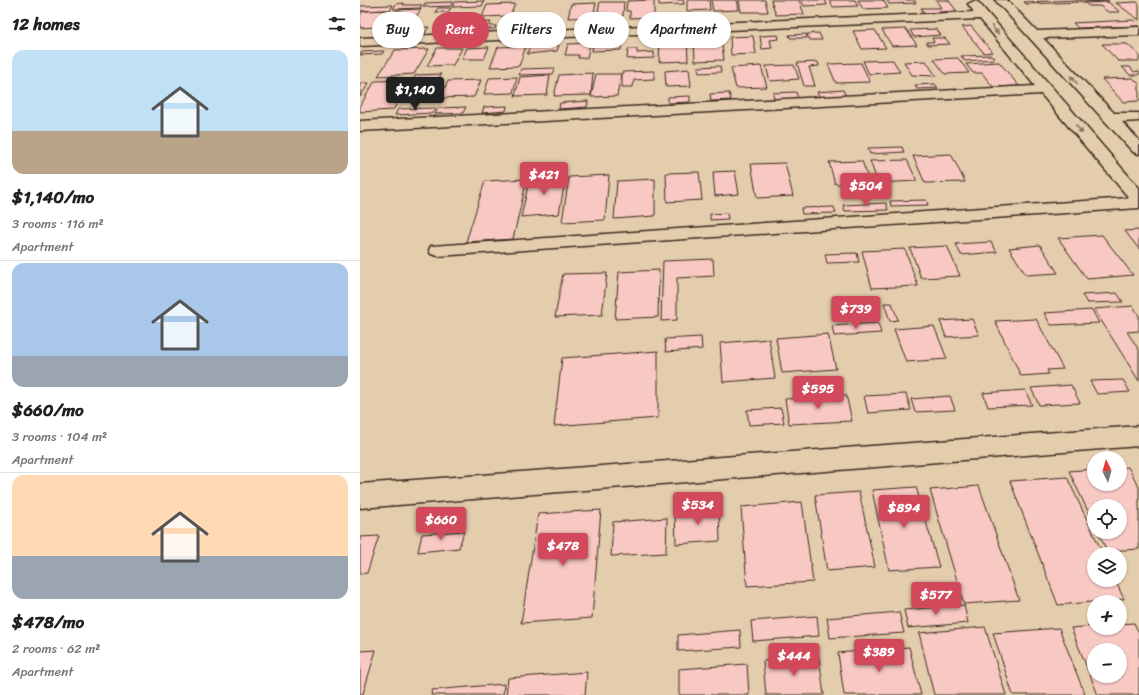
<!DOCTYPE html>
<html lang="en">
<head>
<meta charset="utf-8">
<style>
  :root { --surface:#fff; --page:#f6f6f6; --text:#202124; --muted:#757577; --line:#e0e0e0; --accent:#d1495b }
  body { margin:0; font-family:Sriracha,sans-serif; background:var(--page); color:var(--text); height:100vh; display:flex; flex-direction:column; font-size:15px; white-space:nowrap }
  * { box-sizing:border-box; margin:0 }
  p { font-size:13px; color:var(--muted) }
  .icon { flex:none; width:22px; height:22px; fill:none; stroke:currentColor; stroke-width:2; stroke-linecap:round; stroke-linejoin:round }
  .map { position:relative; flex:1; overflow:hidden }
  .details { display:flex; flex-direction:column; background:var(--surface); width:360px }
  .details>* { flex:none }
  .banner { position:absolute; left:12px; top:12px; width:380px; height:36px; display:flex; gap:8px }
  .needle { width:26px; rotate:355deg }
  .fabs { position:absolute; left:727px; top:451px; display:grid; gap:8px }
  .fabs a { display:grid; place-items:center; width:40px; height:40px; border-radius:50%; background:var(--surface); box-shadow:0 1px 3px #0004; font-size:20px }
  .price { position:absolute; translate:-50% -34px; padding:0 9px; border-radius:4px; background:var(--accent); color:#fff; font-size:13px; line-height:26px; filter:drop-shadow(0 1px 2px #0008) }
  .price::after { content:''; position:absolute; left:50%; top:24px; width:12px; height:9px; margin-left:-6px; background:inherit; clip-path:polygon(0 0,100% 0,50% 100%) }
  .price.active { background:#222; color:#fff }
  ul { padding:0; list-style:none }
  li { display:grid; align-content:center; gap:8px; height:212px; padding:0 12px }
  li+li { border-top:1px solid var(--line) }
  li span { display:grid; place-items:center; height:124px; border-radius:12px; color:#555 }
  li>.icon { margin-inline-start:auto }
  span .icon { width:72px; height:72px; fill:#fffc; stroke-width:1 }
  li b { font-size:17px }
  h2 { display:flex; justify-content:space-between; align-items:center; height:48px; padding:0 12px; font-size:17px }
  .tag { padding:0 14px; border-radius:18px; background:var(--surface); box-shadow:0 1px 3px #0004; font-size:14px; line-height:36px }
  .tag.active { background:var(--accent); color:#fff }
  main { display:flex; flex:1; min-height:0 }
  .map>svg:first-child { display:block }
  .building { fill:#f8c8c2; stroke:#3b2a1e; fill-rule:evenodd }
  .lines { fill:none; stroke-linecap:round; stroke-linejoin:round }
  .minor-casing { stroke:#3b2a1e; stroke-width:3 }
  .minor { fill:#e4cdad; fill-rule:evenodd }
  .oneway { fill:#87735e }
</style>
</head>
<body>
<main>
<section class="details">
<h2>12 homes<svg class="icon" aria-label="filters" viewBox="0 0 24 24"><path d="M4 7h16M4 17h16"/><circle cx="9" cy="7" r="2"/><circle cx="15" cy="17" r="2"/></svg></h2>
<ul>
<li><span style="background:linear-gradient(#bfe0f5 65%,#b9a48a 0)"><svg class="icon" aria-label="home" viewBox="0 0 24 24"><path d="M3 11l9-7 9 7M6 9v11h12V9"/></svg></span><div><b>$1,140/mo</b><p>3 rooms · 116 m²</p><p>Apartment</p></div></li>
<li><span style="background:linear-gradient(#a9c7e8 75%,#9aa5b1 0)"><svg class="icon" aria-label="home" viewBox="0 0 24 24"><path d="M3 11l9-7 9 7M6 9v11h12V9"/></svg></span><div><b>$660/mo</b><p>3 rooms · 104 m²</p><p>Apartment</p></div></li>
<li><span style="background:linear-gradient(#ffd9b3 65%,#9aa5b1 0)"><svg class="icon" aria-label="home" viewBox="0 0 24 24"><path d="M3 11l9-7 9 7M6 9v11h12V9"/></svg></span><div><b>$478/mo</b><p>2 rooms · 62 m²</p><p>Apartment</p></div></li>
</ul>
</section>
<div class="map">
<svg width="779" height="695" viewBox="0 0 779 695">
  <rect width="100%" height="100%" fill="#e4cdad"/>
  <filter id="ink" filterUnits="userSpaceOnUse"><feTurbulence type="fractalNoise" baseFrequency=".025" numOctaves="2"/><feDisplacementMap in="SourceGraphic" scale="8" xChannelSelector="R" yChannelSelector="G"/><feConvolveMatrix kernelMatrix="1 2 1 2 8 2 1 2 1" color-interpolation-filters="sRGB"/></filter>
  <g filter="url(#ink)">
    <!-- building -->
    <path class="building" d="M294,0V17L270,18V11H266L267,1Z
      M299,0H323L324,4L299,5Z
      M327,0H349L350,10L327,11Z
      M351,0H377L379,10L353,11Z
      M379,0H405L408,12H381Z
      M411,0H439L444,14L416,15Z
      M441,0H465L467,5L444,6Z
      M469,0H495L498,6L473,7Z
      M498,0H523L528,8L503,9Z
      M527,0H554L556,3L529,4Z
      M576,0H588L597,11L564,13L561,8H581Z
      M717,0L719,2L695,3L693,1Z
      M719,0H747L749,1L721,2Z
      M124,1L122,6L92,7L95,2Z
      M691,1L693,3L666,4L664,2Z
      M93,2L91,6L63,7L65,3Z
      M240,2H264L263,16H237Z
      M748,2L760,12H748L740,6H729L725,3Z
      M777,2L779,4V20L756,3Z
      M44,3L43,5H62L60,8L33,9L36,4Z
      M236,3L233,17L208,18L211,4Z
      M155,4L151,14L147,16L122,17L127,5Z
      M33,5L30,10L0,11V6Z
      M78,8H91L88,12H75Z
      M61,9L52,23L28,22L37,10Z
      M27,10L15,27L0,28V15L3,11Z
      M359,15L360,21L321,23L320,16Z
      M773,20L779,26L718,28L713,23Z
      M131,22L129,26H136L135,29H118L122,23Z
      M173,23L171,29L142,30L145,24Z
      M611,26L632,52L624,53L602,27Z
      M69,27L65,33L47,34L51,28Z
      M111,27L109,31H87L89,28Z
      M546,29L557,45L532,46L522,30Z
      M576,29L581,35L554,37L550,30Z
      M515,30L526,48L502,49L493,31Z
      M459,33L462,40H450L447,34Z
      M446,34L447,38H430L429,35Z
      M418,35L419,39L410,40L412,48L402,49L400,36Z
      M393,36L396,54L371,55L370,37Z
      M327,38L328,61L299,62L300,39Z
      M361,38L364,60L335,61L334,39Z
      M572,38H585L590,44L568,45L566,42H574Z
      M262,41L261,50L232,51L233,42Z
      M230,43L227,58H218L219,55H205L208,44Z
      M742,44H767L779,55V61H758Z
      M199,45L197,51L167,54L170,46Z
      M166,46L159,66L130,67L138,47Z
      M129,47L124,59H102L107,48Z
      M77,48H102L93,65L67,66Z
      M69,49L54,74L18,76L35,50Z
      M268,49H277V53L294,52V58L267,59Z
      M24,51L22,54L0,55L2,52Z
      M631,55L635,59L605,61L601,56Z
      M598,58L609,73L585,74L574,59Z
      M533,60L540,72L509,74L503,61Z
      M566,61L576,76L552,75L544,62Z
      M458,62L459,66L449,67L455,86H444L437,63Z
      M639,62L659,86L633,87L622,73H613L606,64Z
      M501,63L510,82L476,83L468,64Z
      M434,65L439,79L410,81L406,66Z
      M360,66L361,72L339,73L338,67Z
      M401,66L407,87L376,88L371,68Z
      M762,67H770L774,72L779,71V75H770Z
      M195,68L193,74L159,75L161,69Z
      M329,69L331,86L306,87L305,71Z
      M294,71V79L274,80L273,87H262V72Z
      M233,73L231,95L194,96L199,75Z
      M81,74L79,79L53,80L56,75Z
      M236,74H261L257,96L231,97Z
      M190,75L187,95L155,96L160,77Z
      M157,77L153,93L124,94L129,78Z
      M773,78L779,84V101L763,102L742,79Z
      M50,80L33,110L0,112V106L15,81Z
      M121,80L114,97L80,98L88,81Z
      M0,83H9L0,97Z
      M575,84L578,88L557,89L555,85Z
      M483,90L486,96L460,98L457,92Z
      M436,92L438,99L414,100L413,93Z
      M369,93L371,100L351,101L350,94Z
      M330,96V102L308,103V97Z
      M228,101L227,107L199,109L200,103Z
      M147,106L146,111L122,113L124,107Z
      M106,107L103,113L75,114L78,108Z
      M76,108L73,113L35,115L38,109Z
      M542,147L544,152L510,154L508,148Z
      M591,154L605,182L565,183L553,156Z
      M547,160L557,181L518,183L510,161Z
      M502,161L510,183L475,184L469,162Z
      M425,163L433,196L397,198L391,164Z
      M375,171L379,194L355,196L353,172Z
      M339,172L342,200L307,202L306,173Z
      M249,175L245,220L202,222L209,177Z
      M206,176L199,214L161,217L170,177Z
      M167,179L153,239L106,242L125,181Z
      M295,179V216L254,219L257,181Z
      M566,200L568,205L531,206L530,201Z
      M526,203L528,210L485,211L483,205Z
      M474,207L476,213L442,214L441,208Z
      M367,213L368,219L350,220V214Z
      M779,230V249L765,231Z
      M742,235L773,275L727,279L698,238Z
      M631,242L637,252L601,255L596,244Z
      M680,245L698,273L666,275L649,248Z
      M587,246L600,276L561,278L550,248Z
      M545,249L558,286L512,288L502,251Z
      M497,253L499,262L467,263L465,254Z
      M353,259L354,276L317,278V320L301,321L303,261Z
      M299,270L298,317L255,319L259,272Z
      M247,273L242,315L195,317L203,274Z
      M757,293L763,302L727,303L722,295Z
      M524,303H532L538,320L530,321Z
      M773,306L779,316V331L767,332L779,350V381L734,309Z
      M732,310L739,323L691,325L684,313Z
      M612,319L619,335L586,337L580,321Z
      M676,319L703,369L687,370L689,374L661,376L635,321Z
      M518,323L521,333L474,336L472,326Z
      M574,326L587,359L546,362L534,329Z
      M468,334L476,369L422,373L416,338Z
      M341,337L342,349L306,352L305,339Z
      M409,339L415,378L363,382L360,343Z
      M298,351V418L194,426L202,358Z
      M763,380L770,392L737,394L730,381Z
      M711,385L720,403L679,405L671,388Z
      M665,390L672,405L628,407L623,393Z
      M546,394L551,410L508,413L504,396Z
      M486,395L492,421L429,424L425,399Z
      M590,396L595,410L555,412L551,399Z
      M421,408L424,423L389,425L387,410Z
      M768,467L779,487V549L747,551L738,532H760V506H734V524L709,471L734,469V484H760V468Z
      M707,477L743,554H734V580H755L764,599L698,605L650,481Z
      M619,486L659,600L604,604L570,490Z
      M556,487L579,567L529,570L512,490Z
      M499,492L515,567L467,571L455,495Z
      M442,502L453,582L387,586L381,507Z
      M359,508L360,541L316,544L315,512Z
      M241,510L232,618L161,623L178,514Z
      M307,518L306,553L251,556L253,522Z
      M104,531L99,548L58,552L62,534Z
      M19,536L7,573L0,574V537Z
      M604,605L608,623L548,628L544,610Z
      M539,612L544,633L470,638L467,618Z
      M457,616L459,636L393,641L391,621Z
      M774,623L779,633V695H738L711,628L734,626V628H760V624ZM734,650H760V676H734Z
      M625,627L646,695H574L559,633Z
      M699,628L725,695H653L633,633Z
      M380,630L381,647L318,651V635Z
      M549,647L561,695H484L478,653Z
      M16,650L3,694H0V651Z
      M459,657L464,695H406L403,661Z
      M387,664L389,695H319V669Z
      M227,672L225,695H146L148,678Z
      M144,684L143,695H71L72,690Z"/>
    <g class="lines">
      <defs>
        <path id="minor" d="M635,0H647L677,31L779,27V35L683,38L754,113H779V121L762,122L779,140V154L773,152Z
          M614,1L618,2L779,188V208L78,256L71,254L69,250L71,246L769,198L681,94L0,131V121L675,86L620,19L0,46V38L614,12L608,4Z
          M779,426V446L0,508V484Z"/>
      </defs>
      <!-- minor casing -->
      <use href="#minor" class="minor-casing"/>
      <!-- minor -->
      <use href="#minor" class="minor"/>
    </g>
    <!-- one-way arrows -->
    <defs><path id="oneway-solid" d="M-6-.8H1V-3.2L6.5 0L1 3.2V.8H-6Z"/></defs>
    <g class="oneway">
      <use href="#oneway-solid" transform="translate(635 30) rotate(51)"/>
      <use href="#oneway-solid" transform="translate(714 80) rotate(-132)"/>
      <use href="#oneway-solid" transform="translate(719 129) rotate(49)"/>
    </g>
  </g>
</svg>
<div class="fabs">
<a><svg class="needle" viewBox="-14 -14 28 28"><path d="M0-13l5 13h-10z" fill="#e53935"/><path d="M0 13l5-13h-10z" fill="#757577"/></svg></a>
<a><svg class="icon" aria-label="locate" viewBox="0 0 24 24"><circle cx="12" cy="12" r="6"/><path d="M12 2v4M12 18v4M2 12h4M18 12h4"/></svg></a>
<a><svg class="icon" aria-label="layers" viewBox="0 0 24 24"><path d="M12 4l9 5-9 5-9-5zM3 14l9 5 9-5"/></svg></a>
<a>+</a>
<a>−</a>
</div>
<b class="price active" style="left:55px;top:111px">$1,140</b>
<b class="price" style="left:184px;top:196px">$421</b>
<b class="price" style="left:506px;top:207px">$504</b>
<b class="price" style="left:496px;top:330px">$739</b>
<b class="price" style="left:458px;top:410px">$595</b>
<b class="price" style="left:338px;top:526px">$534</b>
<b class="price" style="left:544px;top:529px">$894</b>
<b class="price" style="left:81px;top:541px">$660</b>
<b class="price" style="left:203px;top:567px">$478</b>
<b class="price" style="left:576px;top:616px">$577</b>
<b class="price" style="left:519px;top:673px">$389</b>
<b class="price" style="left:434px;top:677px">$444</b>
<div class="banner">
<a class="tag">Buy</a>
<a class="tag active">Rent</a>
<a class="tag">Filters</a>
<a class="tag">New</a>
<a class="tag">Apartment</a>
</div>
</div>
</main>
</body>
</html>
